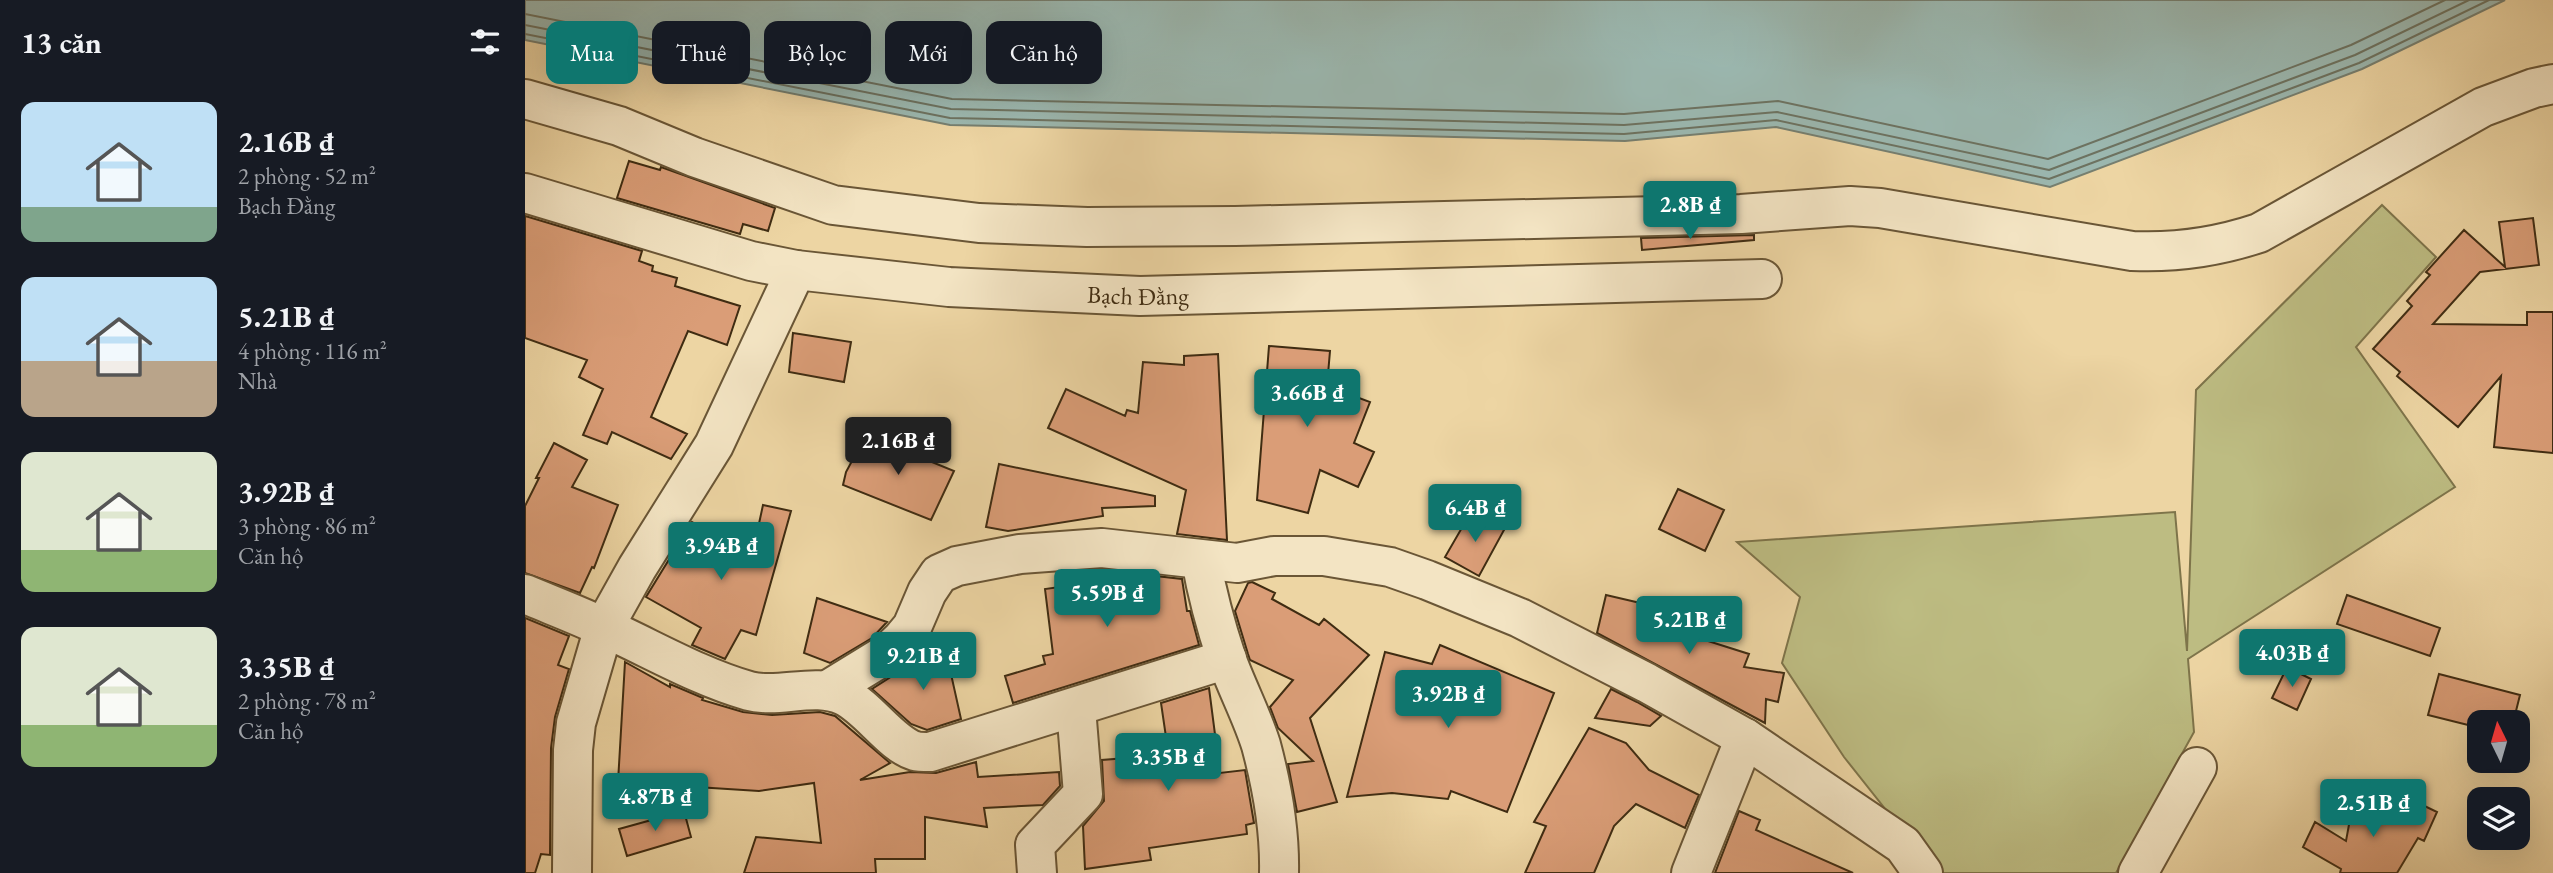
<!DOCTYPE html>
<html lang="vi">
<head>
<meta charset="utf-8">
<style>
  :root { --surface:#171b24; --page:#20242c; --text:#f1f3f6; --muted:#9ea1a6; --accent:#0f766e }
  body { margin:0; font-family:"EB Garamond",serif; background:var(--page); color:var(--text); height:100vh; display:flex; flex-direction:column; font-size:26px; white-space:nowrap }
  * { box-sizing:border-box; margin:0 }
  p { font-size:23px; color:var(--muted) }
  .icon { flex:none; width:38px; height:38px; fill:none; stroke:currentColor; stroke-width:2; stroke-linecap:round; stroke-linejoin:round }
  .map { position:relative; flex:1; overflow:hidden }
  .details { display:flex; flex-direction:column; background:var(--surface); width:525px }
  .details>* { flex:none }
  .banner { position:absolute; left:21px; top:21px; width:665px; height:63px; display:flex; gap:14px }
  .needle { width:46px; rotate:355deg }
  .buttons { position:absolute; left:1942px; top:710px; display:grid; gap:14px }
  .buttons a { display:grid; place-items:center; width:63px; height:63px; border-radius:14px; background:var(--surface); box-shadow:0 7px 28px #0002; font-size:35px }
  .price { position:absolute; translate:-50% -60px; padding:0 16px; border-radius:7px; background:var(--accent); color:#fff; font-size:23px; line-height:46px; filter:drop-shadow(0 2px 4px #0008) }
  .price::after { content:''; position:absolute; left:50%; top:42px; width:21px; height:16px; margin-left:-10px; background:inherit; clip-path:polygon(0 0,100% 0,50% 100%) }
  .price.active { background:#222; color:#fff }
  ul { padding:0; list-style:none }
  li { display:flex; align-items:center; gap:21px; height:175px; padding:0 21px }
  li span { display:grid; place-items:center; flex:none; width:196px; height:140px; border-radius:14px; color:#555 }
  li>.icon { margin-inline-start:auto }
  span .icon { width:84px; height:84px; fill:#fffc; stroke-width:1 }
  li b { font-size:30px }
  h2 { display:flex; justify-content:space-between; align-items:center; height:84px; padding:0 21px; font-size:30px }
  .pill { padding:0 24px; border-radius:14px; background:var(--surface); box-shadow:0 7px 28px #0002; font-size:24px; line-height:63px }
  .pill.active { background:var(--accent); color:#fff }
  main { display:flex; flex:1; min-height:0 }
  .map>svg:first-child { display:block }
  .green { fill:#bdbc82; stroke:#7e744a; stroke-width:2 }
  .water { fill:#9bb7af; stroke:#767f70; stroke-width:2 }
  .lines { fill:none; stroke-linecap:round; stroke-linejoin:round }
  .shore { stroke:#6d7260; stroke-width:2 }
  .building { fill:#da9d77; stroke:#3f2c12; stroke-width:2 }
  .minor-casing { stroke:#6a5636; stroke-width:42 }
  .minor { stroke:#f3e4c3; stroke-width:38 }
  .labels { text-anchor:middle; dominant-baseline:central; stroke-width:5; stroke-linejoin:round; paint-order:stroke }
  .street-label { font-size:24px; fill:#3f2c12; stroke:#f3e4c3 }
</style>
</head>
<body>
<main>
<section class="details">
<h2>13 căn<svg class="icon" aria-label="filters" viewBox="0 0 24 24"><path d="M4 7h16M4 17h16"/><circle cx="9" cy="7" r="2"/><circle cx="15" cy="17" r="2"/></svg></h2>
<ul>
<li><span style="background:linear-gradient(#bfe0f5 75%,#7fa58c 0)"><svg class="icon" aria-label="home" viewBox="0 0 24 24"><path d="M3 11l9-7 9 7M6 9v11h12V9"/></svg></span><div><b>2.16B ₫</b><p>2 phòng · 52 m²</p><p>Bạch Đằng</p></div></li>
<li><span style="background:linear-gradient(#bfe0f5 60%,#b9a48a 0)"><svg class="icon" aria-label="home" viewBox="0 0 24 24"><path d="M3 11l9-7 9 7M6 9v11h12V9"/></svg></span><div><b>5.21B ₫</b><p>4 phòng · 116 m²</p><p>Nhà</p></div></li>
<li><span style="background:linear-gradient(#dfe7d0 70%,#8fb573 0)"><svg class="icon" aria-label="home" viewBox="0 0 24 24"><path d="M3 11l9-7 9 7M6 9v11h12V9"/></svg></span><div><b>3.92B ₫</b><p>3 phòng · 86 m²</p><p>Căn hộ</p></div></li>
<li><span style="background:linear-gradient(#dfe7d0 70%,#8fb573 0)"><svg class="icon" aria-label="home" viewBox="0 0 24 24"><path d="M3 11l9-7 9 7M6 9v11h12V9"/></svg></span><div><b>3.35B ₫</b><p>2 phòng · 78 m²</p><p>Căn hộ</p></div></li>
</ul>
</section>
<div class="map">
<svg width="2028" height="873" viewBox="0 0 2028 873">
  <rect width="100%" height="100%" fill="#edd5a3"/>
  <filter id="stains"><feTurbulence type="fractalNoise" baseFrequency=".00286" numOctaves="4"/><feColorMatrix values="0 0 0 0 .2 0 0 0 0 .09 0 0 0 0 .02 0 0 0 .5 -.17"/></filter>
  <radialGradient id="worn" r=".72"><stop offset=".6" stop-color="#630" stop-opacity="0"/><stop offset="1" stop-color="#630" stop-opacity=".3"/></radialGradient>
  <!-- green -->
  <path class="green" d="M1857,205L1911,257L1831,347L1930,487L1663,659L1669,732L1591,873H1411L1319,757L1257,663L1275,597L1212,542L1650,512L1662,651L1671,390Z"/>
  <!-- water -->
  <path class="water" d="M0,0H1980L1837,69L1525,187L1251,127L1100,141L425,125L0,40Z"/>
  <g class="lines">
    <!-- shore -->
    <path class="shore" d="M0,14L427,99L1099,114L1253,101L1523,159L1826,45L1920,0
      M0,25L426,109L1099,125L1252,112L1524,170L1830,55L1944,0
      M0,34L425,118L1099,134L1251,120L1524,179L1834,63L1964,0"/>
  </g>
  <!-- building -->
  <path class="building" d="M104,161L135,170L136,167L250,208L243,231L218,224L215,234L92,198Z
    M0,216L117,251L114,261L128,266L127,271L152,278L150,286L215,306L202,345L163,331L126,417L162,434L146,459L87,432L82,444L58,435L78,389L54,377L62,360L0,338Z
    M2008,218L2014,265L1955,272L1908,324L2002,325V312H2028V453L1969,447L1976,376L1933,427L1872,376L1875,372L1848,349L1887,306L1882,301L1905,275L1901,272L1939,230L1980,267L1974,222Z
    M1229,235V240L1117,250L1116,238Z
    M268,333L326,342L319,382L264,372Z
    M744,346L805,351L802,386L845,402L829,443L849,452L833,487L795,470L783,513L732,500Z
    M693,354L702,540L652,534L661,490L523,428L541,389L600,416L602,410L613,413L618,362L659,365V356Z
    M341,435L429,471L406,520L318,485L321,472Z
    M29,443L62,460L47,487L93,505L69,568L67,567L55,593L0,573V506L14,478H11Z
    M474,464L630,496V506L577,508L578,516L483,531L461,527Z
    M1153,489L1199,510L1180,551L1134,529Z
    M238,505L266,511L231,635L216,630L200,659L167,645L176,628L121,597L167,522L227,556Z
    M946,512L979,530L954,576L920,557Z
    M577,570L657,579L662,611H665L674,645L488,703L480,676L520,664L518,656L528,654L520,589L542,586L540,573Z
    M727,582L750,593L747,599L794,625L799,619L844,655L785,718L812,802L772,812L763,764L788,761L753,728L745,707L768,680L725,660L723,654L710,611L723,583Z
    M1081,595L1141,609L1139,614L1152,621L1148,630L1224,654L1219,667L1259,673L1253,702L1241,699L1240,723L1072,633Z
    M1822,595L1915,628L1905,656L1812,624Z
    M292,598L362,622L347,638L305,663L279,653Z
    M0,618L44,636L33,665L44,669L30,717L26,748L25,855L16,854L10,873H0Z
    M915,645L1029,693L982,812L926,791L923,799L867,793L822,797L860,652L907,664Z
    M400,646L410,660L422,656L436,719L402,730L386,724L347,689L375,671Z
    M100,662L145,687V684L178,698L177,700L218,712L247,715L295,712L310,716L365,763L335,780L385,772L411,773L451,762L453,777L534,772L535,786L518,805L459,808L462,827L400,817V859H350L351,873H219L231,837L296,843L289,783L234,791L93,782Z
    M1762,667L1786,679L1772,710L1747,698Z
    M1914,674L1995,695L1988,723H1955V728L1903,715Z
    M684,688L695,773L720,770L729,823L721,825L722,834L624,848L626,860L560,869L558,826L579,801L577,760L640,755L638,737H641L636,703Z
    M1086,689L1112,702L1136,716L1125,726L1070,718Z
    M1064,728L1101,743L1124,770L1174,795L1160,828L1111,804L1089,826L1069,873H1000L1021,826L1009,822Z
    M1885,799L1912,812L1899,841L1893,838L1872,873H1815L1816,869L1778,847L1790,822L1821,841L1828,803L1878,812Z
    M159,811L166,837L102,856L94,829Z
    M1214,811L1235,820L1231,830L1328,873H1190Z"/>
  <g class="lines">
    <defs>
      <g id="minor">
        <path d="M0,99L94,126L169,157L308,205L454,223L562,227L710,226L1216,214L1325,206L1355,208L1607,251C1651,253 1692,247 1734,233L1958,107L2009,88L2028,84"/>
        <path id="s1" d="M0,193L226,261L271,270L424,287L615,296L1237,279"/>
        <path d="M676,560C682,594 691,627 702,660C712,688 727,716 736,745C747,786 755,830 754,873"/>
        <path d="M0,594C26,605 53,615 78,627C127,649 172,676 224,691C254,699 290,682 319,696C344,708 366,744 390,751C394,752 401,752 405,752L702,659"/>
        <path d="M303,690L360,655L377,639L387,627L402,592L414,574L432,566L495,554L577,548L712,563L749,556H799L865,567L902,580L995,618L1122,683L1220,738"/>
        <path d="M47,873L48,750L51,723L79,627L112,568L189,445L271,270"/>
        <path d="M512,873L510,845L558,794L551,708"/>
        <path d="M1166,873L1220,738L1378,845L1398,873"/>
        <path d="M1613,873L1672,767"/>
      </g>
    </defs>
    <!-- minor casing -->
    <use href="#minor" class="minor-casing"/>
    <!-- minor -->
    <use href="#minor" class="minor"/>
  </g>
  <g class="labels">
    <!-- street labels -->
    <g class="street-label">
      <text stroke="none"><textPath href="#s1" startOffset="625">Bạch Đằng</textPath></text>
    </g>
  </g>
  <rect width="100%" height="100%" filter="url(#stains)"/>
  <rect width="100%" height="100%" fill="url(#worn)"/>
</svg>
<div class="buttons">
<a><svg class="needle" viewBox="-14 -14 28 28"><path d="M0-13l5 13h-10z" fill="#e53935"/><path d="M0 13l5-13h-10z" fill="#9ea1a6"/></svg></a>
<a><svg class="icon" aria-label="layers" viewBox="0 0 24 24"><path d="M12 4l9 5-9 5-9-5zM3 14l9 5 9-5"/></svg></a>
</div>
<b class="price" style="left:1165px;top:241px">2.8B ₫</b>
<b class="price" style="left:782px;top:429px">3.66B ₫</b>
<b class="price active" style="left:373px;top:477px">2.16B ₫</b>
<b class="price" style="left:950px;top:544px">6.4B ₫</b>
<b class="price" style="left:196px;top:582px">3.94B ₫</b>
<b class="price" style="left:582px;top:629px">5.59B ₫</b>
<b class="price" style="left:1164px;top:656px">5.21B ₫</b>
<b class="price" style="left:1767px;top:689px">4.03B ₫</b>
<b class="price" style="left:398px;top:692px">9.21B ₫</b>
<b class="price" style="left:923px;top:730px">3.92B ₫</b>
<b class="price" style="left:643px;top:793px">3.35B ₫</b>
<b class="price" style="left:130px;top:833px">4.87B ₫</b>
<b class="price" style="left:1848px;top:839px">2.51B ₫</b>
<div class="banner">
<a class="pill active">Mua</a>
<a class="pill">Thuê</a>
<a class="pill">Bộ lọc</a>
<a class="pill">Mới</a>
<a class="pill">Căn hộ</a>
</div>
</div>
</main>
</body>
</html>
